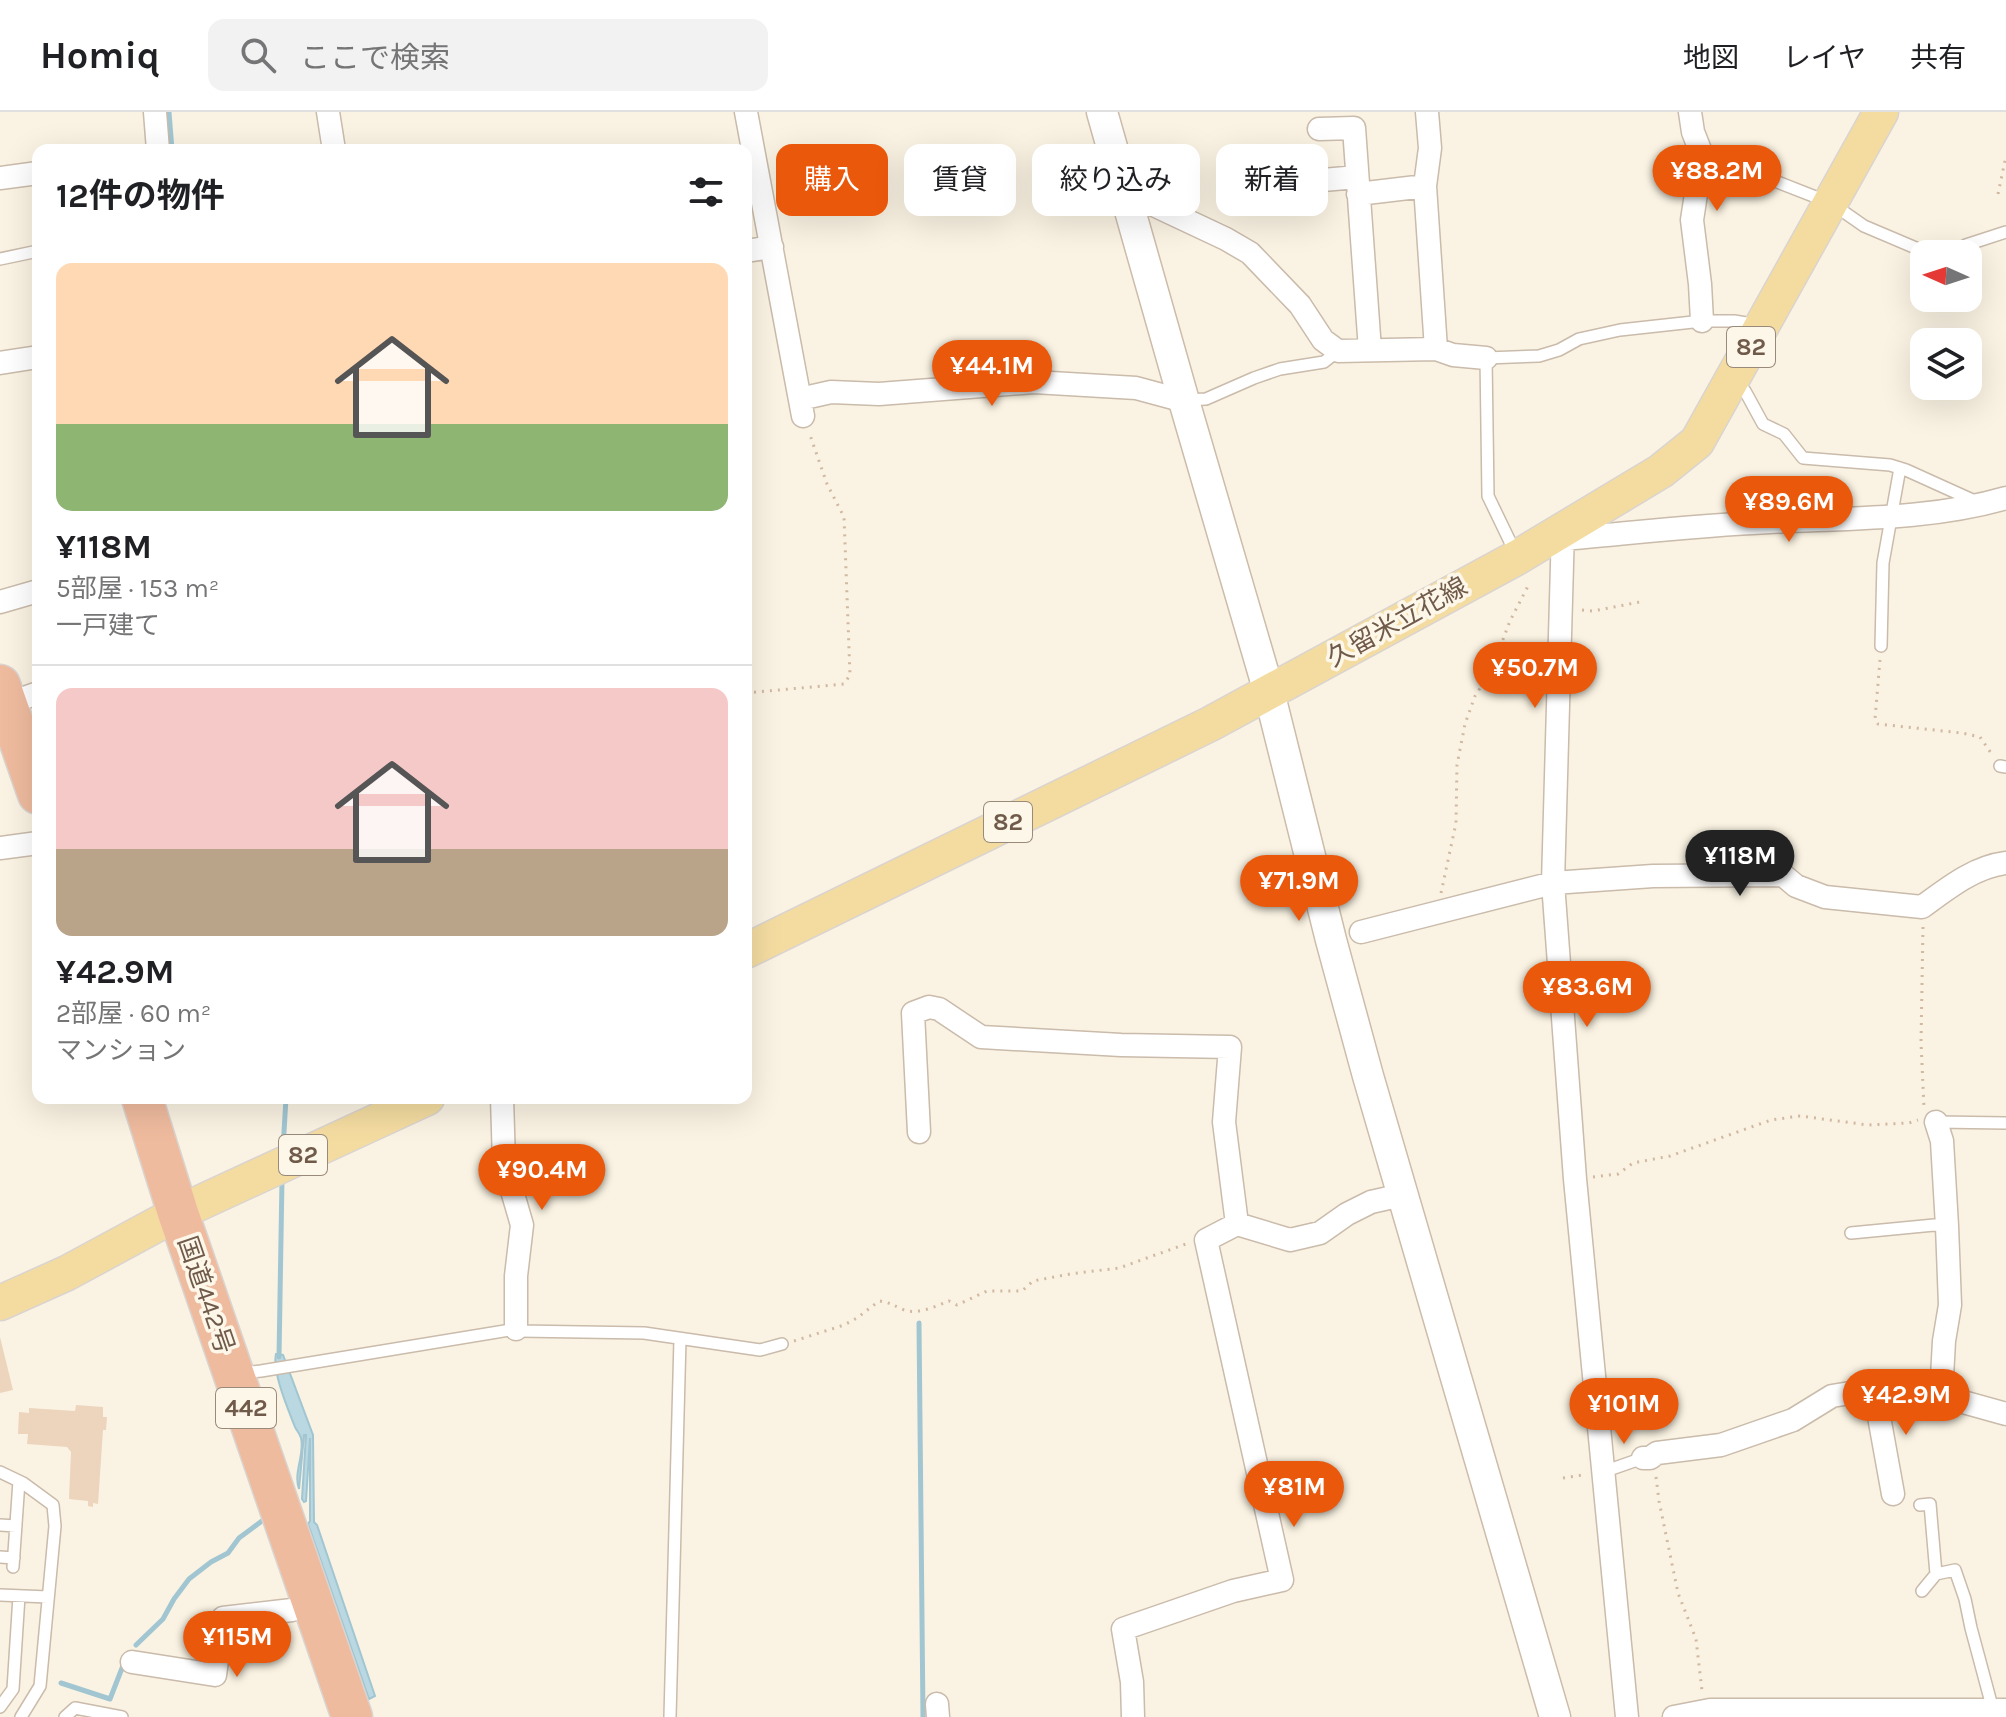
<!DOCTYPE html>
<html lang="ja">
<head>
<meta charset="utf-8">
<style>
  :root { --surface:#fff; --page:#f2f2f2; --text:#202124; --muted:#757577; --line:#e0e0e0; --accent:#ea580c }
  body { margin:0; font-family:Karla,"Noto Sans JP",sans-serif; background:var(--page); color:var(--text); height:100vh; display:flex; flex-direction:column; font-size:30px; white-space:nowrap }
  * { box-sizing:border-box; margin:0 }
  p { font-size:26px; color:var(--muted) }
  .icon { flex:none; width:44px; height:44px; fill:none; stroke:currentColor; stroke-width:2; stroke-linecap:round; stroke-linejoin:round }
  .map { position:relative; flex:1; overflow:hidden }
  .drawer { position:absolute; left:32px; top:32px; width:720px; height:960px; display:flex; flex-direction:column; background:var(--surface); border-radius:16px; box-shadow:0 8px 32px #0002 }
  .drawer>* { flex:none }
  .guide { position:absolute; left:776px; top:32px; width:760px; height:72px; display:flex; gap:16px }
  .needle { width:52px; rotate:273deg }
  .fabs { position:absolute; left:1910px; top:128px; display:grid; gap:16px }
  .fabs a { display:grid; place-items:center; width:72px; height:72px; border-radius:16px; background:var(--surface); box-shadow:0 8px 32px #0002; font-size:40px }
  .price { position:absolute; translate:-50% -68px; padding:0 18px; border-radius:28px; background:var(--accent); color:#fff; font-size:26px; line-height:52px; filter:drop-shadow(0 2px 4px #0008) }
  .price::after { content:''; position:absolute; left:50%; top:48px; width:24px; height:18px; margin-left:-12px; background:inherit; clip-path:polygon(0 0,100% 0,50% 100%) }
  .price.on { background:#222; color:#fff }
  ul { padding:0; list-style:none }
  li { display:grid; align-content:center; gap:16px; height:424px; padding:0 24px }
  li+li { border-top:2px solid var(--line) }
  li span { display:grid; place-items:center; height:248px; border-radius:16px; color:#555 }
  li>.icon { margin-inline-start:auto }
  span .icon { width:144px; height:144px; fill:#fffc; stroke-width:1 }
  li b { font-size:34px }
  h2 { display:flex; justify-content:space-between; align-items:center; height:96px; padding:0 24px; font-size:34px }
  .tag { padding:0 28px; border-radius:16px; background:var(--surface); box-shadow:0 8px 32px #0002; font-size:28px; line-height:72px }
  .tag.on { background:var(--accent); color:#fff }
  header { display:flex; align-items:center; gap:48px; box-sizing:border-box; height:112px; padding:0 40px; background:var(--surface); border-bottom:2px solid var(--line) }
  header strong { font-size:38px }
  nav { display:flex; gap:44px; margin-inline-start:auto; font-size:28px }
  .search { width:560px; height:72px; background:var(--page); display:flex; align-items:center; gap:20px; box-sizing:border-box; padding:0 28px; border-radius:16px; color:var(--muted); font-size:30px }
  .map>svg:first-child { display:block }
  .water { fill:#bad8e1; stroke:#a1c6d2; stroke-width:2 }
  .lines { fill:none; stroke-linecap:round; stroke-linejoin:round }
  .stream { stroke:#a1c6d2; stroke-width:5 }
  .building { fill:#edd4bd }
  .lane-casing { stroke:#cabbab; stroke-width:14 }
  .street-casing { stroke:#cabbab; stroke-width:25 }
  .secondary-casing { stroke:#cdbca9; stroke-width:33 }
  .primary-casing { stroke:#dad4d0; stroke-width:37 }
  .highway-casing { stroke:#dad4d0; stroke-width:43 }
  .path { stroke:#d1b8a1; stroke-width:3; stroke-dasharray:2 6; stroke-linecap:butt }
  .lane { stroke:#fff; stroke-width:11 }
  .street { stroke:#fff; stroke-width:22 }
  .secondary { stroke:#fff; stroke-width:30 }
  .primary { stroke:#f4dca1; stroke-width:34 }
  .highway { stroke:#efbb9f; stroke-width:40 }
  .labels { text-anchor:middle; dominant-baseline:central; stroke-width:7; stroke-linejoin:round; paint-order:stroke }
  .shield { fill:#fdf7e9; stroke:#9a8a7a; stroke-width:2 }
  .shield-label { font-size:24px; font-weight:bold; fill:#705b4b }
  .street-label { font-size:26px; fill:#705b4b; stroke:#fdf7e9 }
</style>
</head>
<body>
<header>
<strong>Homiq</strong>
<div class="search"><svg class="icon" aria-label="search" viewBox="0 0 24 24"><circle cx="10" cy="10" r="6"/><path d="M15 15l6 6"/></svg>ここで検索</div>
<nav><a>地図</a><a>レイヤ</a><a>共有</a></nav>
</header>
<div class="map">
<svg width="2006" height="1605" viewBox="0 0 2006 1605">
  <rect width="100%" height="100%" fill="#faf3e3"/>
  <!-- water -->
  <path class="water" d="M276,1242L283,1243L313,1323L314,1410L317,1413L375,1584L369,1587L308,1412L310,1409V1326L306,1389L304,1390L302,1387L306,1323H304L299,1377C293,1361 305,1342 301,1326C300,1322 297,1319 295,1315C288,1297 272,1260 276,1242Z"/>
  <g class="lines">
    <!-- stream -->
    <path class="stream" d="M169,0L172,38
      M283,1037L286,986
      M919,1211L923,1605
      M279,1245L282,1067
      M136,1533L163,1507L174,1487L189,1467L211,1450L228,1441L239,1426L266,1406
      M61,1571L110,1587L124,1551"/>
  </g>
  <!-- building -->
  <path class="building" d="M0,1225L13,1278L0,1281Z
    M76,1293L103,1295V1305H107L106,1318H103L98,1392L93,1391V1395L88,1394V1389L69,1387L71,1340L67,1335L27,1332L28,1322H18L19,1300L29,1301V1296L75,1299Z"/>
  <g class="lines">
    <defs>
      <path id="lane" d="M1702,43L1744,51L1762,64L1831,91L1864,114L1930,142
        M1949,142L1966,133L2006,120
        M0,147L38,139
        M1732,271L1745,279L1763,312L1784,322L1803,346L1890,353L1906,358L1979,391
        M1185,288L1206,287L1254,266L1280,257L1324,250L1338,239
        M1515,440L1488,384L1486,246L1539,244L1559,238L1579,227L1620,218L1702,209H1734L1758,213
        M1881,534L1883,451L1900,356
        M2000,654L2006,655
        M1936,1010L2006,1011
        M1851,1121L1934,1113L1947,1114
        M241,1261L261,1259L516,1217L520,1219L644,1221L760,1238L782,1232
        M0,1360L23,1371L53,1393L55,1414L40,1574L21,1605
        M1603,1360L1643,1346
        M1920,1393L1930,1392L1936,1462L1955,1458L1965,1487L1971,1516L1993,1598
        M0,1413L16,1414
        M0,1445L14,1446
        M13,1455L19,1369
        M1922,1479L1936,1462
        M0,1483L48,1485
        M0,1595L13,1577L19,1484
        M65,1605L75,1596L122,1605
        M670,1605L680,1227"/>
      <path id="street" d="M155,0L158,38
        M328,0L334,38
        M746,0L803,304
        M1427,0L1430,36L1425,74L1436,237
        M1690,0L1693,20L1702,43L1692,108L1700,172L1702,209
        M1319,17L1354,16L1370,238
        M0,66L38,61
        M1323,68L1357,65
        M1124,79L1226,127L1250,141L1300,193L1323,228L1338,239L1436,237L1453,243L1486,246
        M1358,82L1425,74
        M746,139L772,135
        M0,251L38,245
        M800,287L831,280L879,282L1034,270L1136,276L1184,289
        M1563,417L1553,771L1575,1067L1627,1605
        M1563,427C1632,421 1701,413 1770,410C1848,406 1930,408 2006,386
        M0,490L38,479
        M7,592L38,581
        M0,736L38,731
        M1361,820L1553,771L1653,764L1783,763L1796,774L1825,785L1922,795C1948,776 1974,755 2006,751
        M502,986L504,1051L522,1113L516,1164V1217
        M1936,1010L1942,1029L1947,1114L1950,1193L1944,1229L1942,1265L1945,1285L2006,1302
        M919,1020L913,901L929,895L939,897L981,925L1121,933L1230,935L1224,1010L1237,1112L1290,1128L1320,1121L1347,1102L1371,1090L1402,1083
        M1874,1277L1893,1382
        M1643,1346H1650L1657,1341L1721,1333L1793,1308L1832,1284L1874,1277L1925,1273L1943,1275
        M132,1550L215,1563L223,1506L292,1498L313,1491
        M937,1592L938,1605
        M1133,1605L1132,1570L1123,1517L1233,1479L1282,1468L1206,1128L1237,1112
        M1674,1605L1710,1598H2006"/>
      <path id="secondary" d="M1102,0L1184,289L1269,580L1331,828L1368,964L1555,1605"/>
      <path id="primary" d="M746,839L1210,612L1518,445L1661,359L1697,330L1881,0
        M0,1191L67,1161L178,1101L427,986"/>
      <path id="highway" d="M0,573L38,682
        M142,986L178,1101L352,1605"/>
    </defs>
    <!-- lane casing -->
    <use href="#lane" class="lane-casing"/>
    <!-- street casing -->
    <use href="#street" class="street-casing"/>
    <!-- secondary casing -->
    <use href="#secondary" class="secondary-casing"/>
    <!-- primary casing -->
    <use href="#primary" class="primary-casing"/>
    <!-- highway casing -->
    <use href="#highway" class="highway-casing"/>
    <!-- path -->
    <path class="path" d="M1998,82L2006,44
      M1582,498L1593,499L1645,489
      M1880,548L1875,607L1878,612L1962,621L1980,625L1991,641
      M746,581L844,572L850,563L844,405L827,372L810,323
      M746,770L747,810
      M1441,781L1456,711L1457,653L1465,612L1475,584L1491,559L1510,509L1528,474L1527,470
      M1923,815L1921,930L1924,996
      M1593,1065L1618,1062L1633,1051L1670,1044L1771,1008L1800,1004L1868,1013L1909,1011L1918,1008
      M794,1229L844,1213L857,1206L879,1189C889,1190 895,1194 904,1198C918,1203 936,1194 949,1189L957,1193L987,1179H1022L1033,1169L1070,1162L1119,1156L1186,1132
      M1656,1365L1659,1389L1678,1481L1696,1527L1702,1579
      M1563,1366L1583,1363"/>
    <!-- lane -->
    <use href="#lane" class="lane"/>
    <!-- street -->
    <use href="#street" class="street"/>
    <!-- secondary -->
    <use href="#secondary" class="secondary"/>
    <!-- primary -->
    <use href="#primary" class="primary"/>
    <!-- highway -->
    <use href="#highway" class="highway"/>
  </g>
  <g class="labels">
    <!-- shield labels -->
    <g class="shield">
      <rect x="1727" y="215" width="48" height="40" rx="6"/>
      <rect x="984" y="690" width="48" height="40" rx="6"/>
      <rect x="279" y="1023" width="48" height="40" rx="6"/>
      <rect x="216" y="1276" width="60" height="40" rx="6"/>
    </g>
    <g class="shield-label">
      <text x="1751" y="235">82</text>
      <text x="1008" y="710">82</text>
      <text x="303" y="1043">82</text>
      <text x="246" y="1296">442</text>
    </g>
    <!-- street labels -->
    <g class="street-label">
      <text transform="translate(1397 510) rotate(-29)">久留米立花線</text>
      <text transform="translate(206 1183) rotate(71)">国道442号</text>
    </g>
  </g>
</svg>
<div class="fabs">
<a><svg class="needle" viewBox="-14 -14 28 28"><path d="M0-13l5 13h-10z" fill="#e53935"/><path d="M0 13l5-13h-10z" fill="#757577"/></svg></a>
<a><svg class="icon" aria-label="layers" viewBox="0 0 24 24"><path d="M12 4l9 5-9 5-9-5zM3 14l9 5 9-5"/></svg></a>
</div>
<b class="price" style="left:1717px;top:101px">¥88.2M</b>
<b class="price" style="left:992px;top:296px">¥44.1M</b>
<b class="price" style="left:1789px;top:432px">¥89.6M</b>
<b class="price" style="left:1535px;top:598px">¥50.7M</b>
<b class="price on" style="left:1740px;top:786px">¥118M</b>
<b class="price" style="left:1299px;top:811px">¥71.9M</b>
<b class="price" style="left:1587px;top:917px">¥83.6M</b>
<b class="price" style="left:542px;top:1100px">¥90.4M</b>
<b class="price" style="left:1906px;top:1325px">¥42.9M</b>
<b class="price" style="left:1624px;top:1334px">¥101M</b>
<b class="price" style="left:1294px;top:1417px">¥81M</b>
<b class="price" style="left:237px;top:1567px">¥115M</b>
<div class="guide">
<a class="tag on">購入</a>
<a class="tag">賃貸</a>
<a class="tag">絞り込み</a>
<a class="tag">新着</a>
</div>
<section class="drawer">
<h2>12件の物件<svg class="icon" aria-label="filters" viewBox="0 0 24 24"><path d="M4 7h16M4 17h16"/><circle cx="9" cy="7" r="2"/><circle cx="15" cy="17" r="2"/></svg></h2>
<ul>
<li><span style="background:linear-gradient(#ffd9b3 65%,#8fb573 0)"><svg class="icon" aria-label="home" viewBox="0 0 24 24"><path d="M3 11l9-7 9 7M6 9v11h12V9"/></svg></span><div><b>¥118M</b><p>5部屋 · 153 m²</p><p>一戸建て</p></div></li>
<li><span style="background:linear-gradient(#f6c9c9 65%,#b9a48a 0)"><svg class="icon" aria-label="home" viewBox="0 0 24 24"><path d="M3 11l9-7 9 7M6 9v11h12V9"/></svg></span><div><b>¥42.9M</b><p>2部屋 · 60 m²</p><p>マンション</p></div></li>
</ul>
</section>
</div>
</body>
</html>
